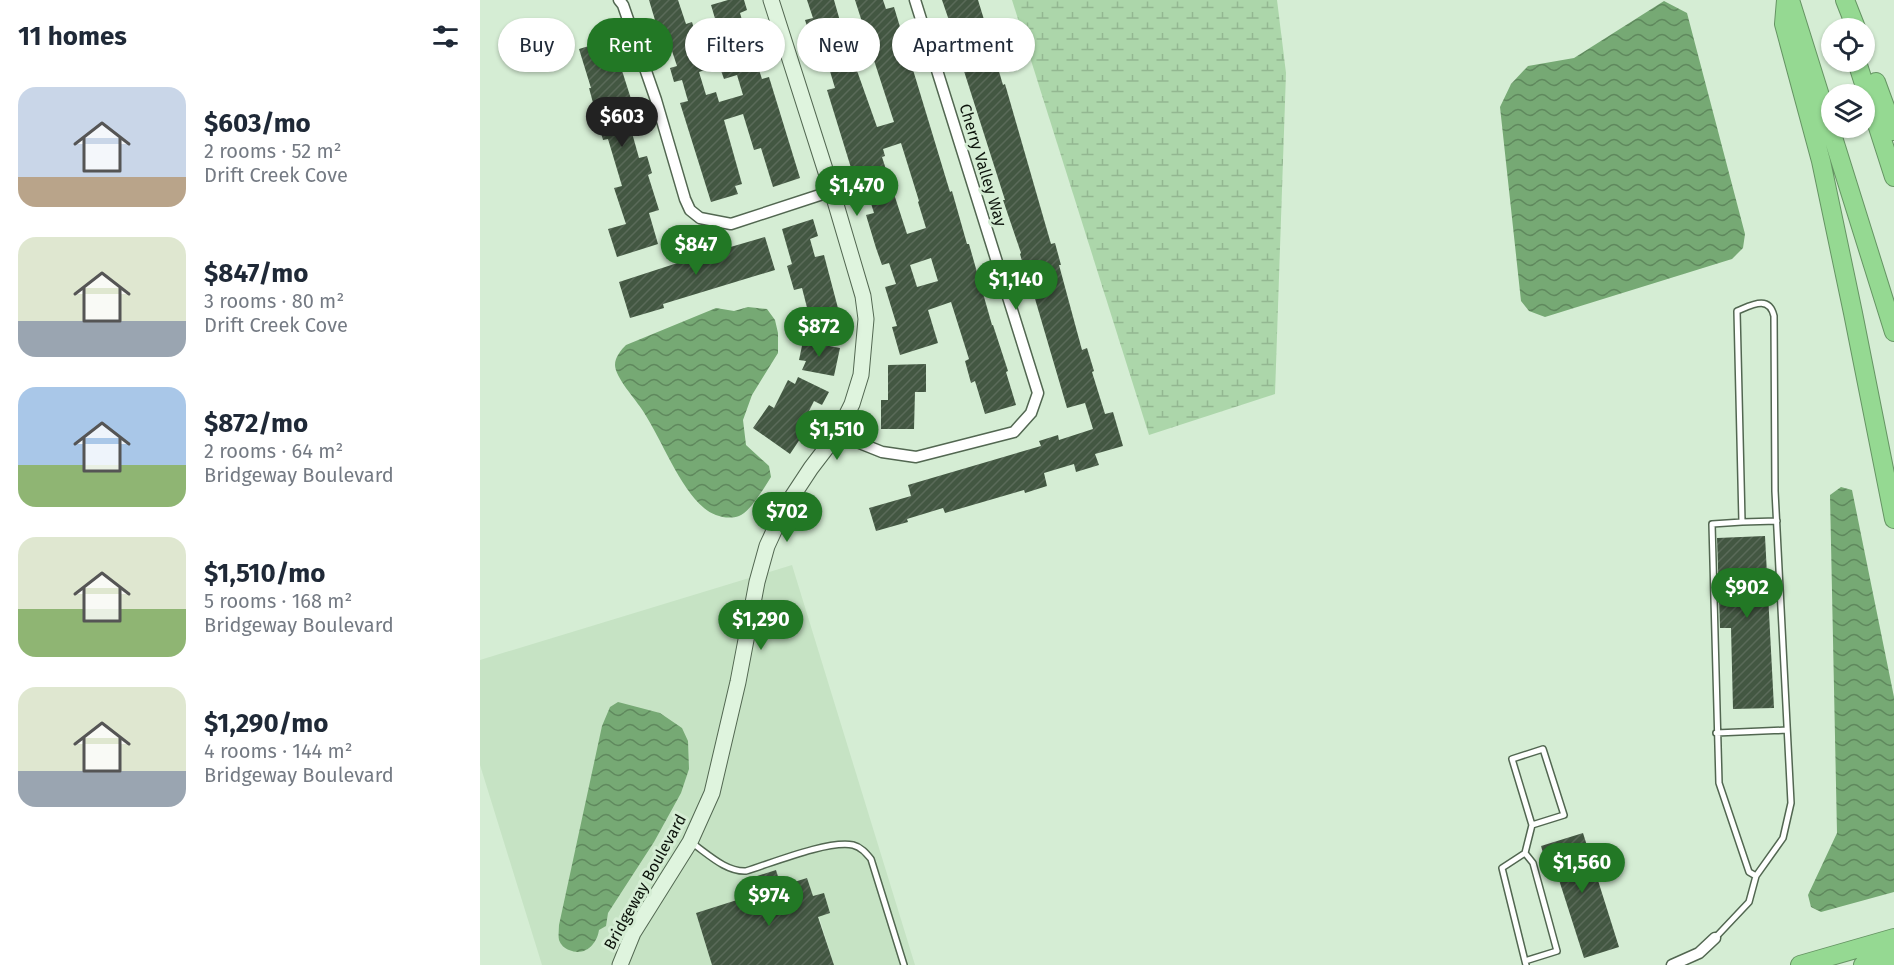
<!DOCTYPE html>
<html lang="en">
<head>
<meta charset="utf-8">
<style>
  :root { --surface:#fff; --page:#f2f2f3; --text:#1f2937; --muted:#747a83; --accent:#227825 }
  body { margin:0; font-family:"Fira Sans",sans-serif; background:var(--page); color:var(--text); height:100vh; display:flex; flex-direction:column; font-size:22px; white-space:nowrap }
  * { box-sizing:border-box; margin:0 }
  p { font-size:20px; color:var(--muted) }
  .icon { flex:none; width:33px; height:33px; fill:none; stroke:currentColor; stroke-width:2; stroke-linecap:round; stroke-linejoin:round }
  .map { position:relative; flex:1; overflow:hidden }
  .side { display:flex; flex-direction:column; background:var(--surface); width:480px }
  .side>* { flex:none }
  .guide { position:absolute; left:18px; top:18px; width:570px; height:54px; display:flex; gap:12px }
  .buttons { position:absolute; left:1341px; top:18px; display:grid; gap:12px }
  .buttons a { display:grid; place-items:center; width:54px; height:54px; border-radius:50%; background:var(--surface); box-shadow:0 2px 4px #0004; font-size:30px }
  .price { position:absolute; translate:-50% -51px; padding:0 14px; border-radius:21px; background:var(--accent); color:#fff; font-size:20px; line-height:39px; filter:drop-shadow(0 2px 3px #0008) }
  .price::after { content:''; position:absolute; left:50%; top:36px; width:18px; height:14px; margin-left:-9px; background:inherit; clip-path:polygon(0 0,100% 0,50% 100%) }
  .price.current { background:#222; color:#fff }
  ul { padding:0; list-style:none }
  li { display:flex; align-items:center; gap:18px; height:150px; padding:0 18px }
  li span { display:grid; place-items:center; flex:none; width:168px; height:120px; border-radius:18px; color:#555 }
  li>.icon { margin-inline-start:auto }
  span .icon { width:72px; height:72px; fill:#fffc; stroke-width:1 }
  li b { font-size:26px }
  h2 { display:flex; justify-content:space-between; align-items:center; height:72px; padding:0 18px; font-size:26px }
  .pill { padding:0 21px; border-radius:27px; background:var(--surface); box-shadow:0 2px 4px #0004; font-size:21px; line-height:54px }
  .pill.current { background:var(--accent); color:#fff }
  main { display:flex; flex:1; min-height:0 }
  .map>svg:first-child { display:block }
  .built { fill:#c6e3c4 }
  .wetland { fill:url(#wetland-marsh) }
  .water { fill:url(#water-waves) }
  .building { fill:url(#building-hatch); fill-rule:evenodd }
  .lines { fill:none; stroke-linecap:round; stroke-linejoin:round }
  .lane-casing { stroke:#526751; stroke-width:8 }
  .street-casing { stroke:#526751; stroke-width:13 }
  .secondary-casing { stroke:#526751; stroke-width:17 }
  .highway-casing { stroke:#659463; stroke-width:20 }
  .lane { stroke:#fff; stroke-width:5 }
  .street { stroke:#fff; stroke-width:10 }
  .secondary { stroke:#dff4de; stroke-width:15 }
  .highway { stroke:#95d992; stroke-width:18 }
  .labels { text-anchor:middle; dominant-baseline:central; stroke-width:6; stroke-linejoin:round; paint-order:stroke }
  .street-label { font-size:16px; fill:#0c130b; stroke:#d5edd4 }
</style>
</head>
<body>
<main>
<section class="side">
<h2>11 homes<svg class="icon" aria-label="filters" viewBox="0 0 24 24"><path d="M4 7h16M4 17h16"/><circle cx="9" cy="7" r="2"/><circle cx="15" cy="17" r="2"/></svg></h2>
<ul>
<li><span style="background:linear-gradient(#c9d6e8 75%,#b9a48a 0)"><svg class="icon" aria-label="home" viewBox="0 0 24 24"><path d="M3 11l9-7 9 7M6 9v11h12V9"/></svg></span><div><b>$603/mo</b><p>2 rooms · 52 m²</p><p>Drift Creek Cove</p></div></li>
<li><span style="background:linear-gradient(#dfe7d0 70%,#9aa5b1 0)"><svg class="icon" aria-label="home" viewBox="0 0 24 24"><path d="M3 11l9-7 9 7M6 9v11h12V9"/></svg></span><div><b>$847/mo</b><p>3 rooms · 80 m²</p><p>Drift Creek Cove</p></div></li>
<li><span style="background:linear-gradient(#a9c7e8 65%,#8fb573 0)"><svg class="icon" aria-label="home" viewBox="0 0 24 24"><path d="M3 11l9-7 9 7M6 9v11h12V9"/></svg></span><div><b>$872/mo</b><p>2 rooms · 64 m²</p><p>Bridgeway Boulevard</p></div></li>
<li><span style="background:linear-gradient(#dfe7d0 60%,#8fb573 0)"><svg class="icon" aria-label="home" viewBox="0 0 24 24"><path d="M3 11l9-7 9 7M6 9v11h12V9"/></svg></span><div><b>$1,510/mo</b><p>5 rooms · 168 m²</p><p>Bridgeway Boulevard</p></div></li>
<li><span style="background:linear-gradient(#dfe7d0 70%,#9aa5b1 0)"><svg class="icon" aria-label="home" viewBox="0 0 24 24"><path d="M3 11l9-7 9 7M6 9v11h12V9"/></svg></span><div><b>$1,290/mo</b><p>4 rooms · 144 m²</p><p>Bridgeway Boulevard</p></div></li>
</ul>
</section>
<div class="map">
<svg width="1414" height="965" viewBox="0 0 1414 965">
  <defs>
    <pattern id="wetland-marsh" width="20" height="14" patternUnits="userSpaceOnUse" patternTransform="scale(1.5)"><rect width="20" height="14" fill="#acd6aa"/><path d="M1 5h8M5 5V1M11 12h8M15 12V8" fill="none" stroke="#93b791"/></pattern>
    <pattern id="water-waves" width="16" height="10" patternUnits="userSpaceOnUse" patternTransform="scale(1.5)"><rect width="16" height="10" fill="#76a974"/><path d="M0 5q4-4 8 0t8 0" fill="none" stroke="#5f885d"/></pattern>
    <pattern id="building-hatch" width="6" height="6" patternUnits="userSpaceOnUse" patternTransform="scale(1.5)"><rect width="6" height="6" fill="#435742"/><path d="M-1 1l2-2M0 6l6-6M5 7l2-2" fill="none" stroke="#5a6a59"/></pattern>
  </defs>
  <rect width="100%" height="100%" fill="#d5edd4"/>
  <!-- built -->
  <path class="built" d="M312,565L435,965H354L327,878L301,886L296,870L277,876L282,892L216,913L232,965H62L0,765V660Z"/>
  <!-- wetland -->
  <path class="wetland" d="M532,0H797L806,73L795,394L669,435Z"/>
  <!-- water -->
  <path class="water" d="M1184,1L1207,13L1265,234L1263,248L1252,259L1065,317L1049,311L1041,301L1020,107L1031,84L1048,66L1094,58Z
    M268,307L287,309L295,320L298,333V353L272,395L263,420L266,445L289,466L291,477C284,488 270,512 259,516C248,520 233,516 224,508C199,487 182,440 163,411C156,400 135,377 135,365C135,357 141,350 146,345L236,308L254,311Z
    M1361,487L1372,490L1414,697V892L1341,912L1331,907L1328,895L1357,833L1350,495Z
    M138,702L180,713L202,728L208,741L209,769L201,793L174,842L128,913L126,926L119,930C117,944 105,957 89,950C84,948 81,945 79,940C78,935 79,930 79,925L122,726L130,707Z"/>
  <!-- building -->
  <path class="building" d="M169,0H198L206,24L212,22L223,59L245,52L231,5L248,0H264L267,10L260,13L267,37L276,34L284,59L276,61L282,79L289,77L320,178L293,187L281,148L274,150L263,114L244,120L262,184L255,186L258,194L231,202L200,103L208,101L202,80L194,82L190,68L197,66L190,45L183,47ZM239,65L244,79L257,75L263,95L239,102L236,92L226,95L219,72Z
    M327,0H354L362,28L382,22L375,0H403L406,9L414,7L470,192L472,191L487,244H489L512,325H513L528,371L526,372L536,405L505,414L495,381L491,383L485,361L489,359L471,302L448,310L458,343L420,355L412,327L417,326L405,287L416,284L409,263L402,265L396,248L386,215L394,213L388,194L380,197L347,90L355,88L349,68L341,70L325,20L333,18ZM389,45L414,122L397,127L370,51ZM421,143L439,201L438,202L446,228L427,234L402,157L405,156L403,149ZM451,258L458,281L437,287L430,265Z
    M462,0H498L506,26L496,29L506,61L515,58L523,85L525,84L571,244L575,243L581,265H579L602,350L607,348L614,371L612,372L625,414L633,412L643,446L615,454L619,465L596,472L594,464L564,473L567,486L545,493L544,490L465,513L463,508L427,519L428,522L396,531L389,508L431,496L428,485L561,446L559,441L578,435L579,440L613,429L605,403L587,408L548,275H546L540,254L541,253L523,200H525L483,68L485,67Z
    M132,39L158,121L149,123L154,140L159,158L167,156L172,173L168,175L179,210L169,213L178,244L137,257L128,229L146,224L134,188L142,186L128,139L123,140L109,88H111L99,49Z
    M333,219L338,236L330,239L335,257L344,255L359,312L350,314L354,329L334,335L322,288L314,290L307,266L312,264L302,229Z
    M285,237L295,270L183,304L184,308L150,318L139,282L219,256L218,254L247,245V248Z
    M323,341L360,348L354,376L322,370L326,361L319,360Z
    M446,364V392H435L434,429H401V400H408V365Z
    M318,377L349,392L342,405L334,401L321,427L326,430L310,454L273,428L289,405L294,408L308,380L315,384Z
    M1285,536L1294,708L1253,709L1251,628H1240L1237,538Z
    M1103,833L1139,947L1104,958L1072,858L1065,860L1061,846Z
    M296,870L301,886L327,878L333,896L344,893L350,913L338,917L354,965H232L216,913L282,892L277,876Z"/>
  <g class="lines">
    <defs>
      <path id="lane" d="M1262,522L1297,521
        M1236,733L1307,730
        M212,843C228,854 246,872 266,871C292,863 348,840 373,845C381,847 386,853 391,859L424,965
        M1045,853L1052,825L1084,815L1063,749L1032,759L1052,825
        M1235,938L1269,902L1276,876L1303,838L1311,803L1295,491L1294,316C1289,295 1272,305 1257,311L1262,522L1232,524L1239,783L1269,872L1276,876
        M1045,961L1077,951L1053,863L1045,853L1022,868L1046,965"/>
      <path id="street" d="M139,0L143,5L176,100L205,199L210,210L220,218L251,224L352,191
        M357,434L402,452L436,457L534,432L551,413L558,393L435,0
        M1192,965L1219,953L1235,938"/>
      <path id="secondary" d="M140,965L153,933L210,842L232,793L258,682L277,582L287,546L304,509L331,468L357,434L372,404L381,375L386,319L383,296L352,191L291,0"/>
      <path id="highway" d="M1306,0L1304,24L1341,161L1373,313L1414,519
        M1310,0L1414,332
        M1365,0L1376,28
        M1377,62L1414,177
        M1396,82L1414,131
        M1320,965L1414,938
        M1383,965L1414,956"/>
    </defs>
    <!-- lane casing -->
    <use href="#lane" class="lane-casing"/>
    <!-- street casing -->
    <use href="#street" class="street-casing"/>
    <!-- secondary casing -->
    <use href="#secondary" class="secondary-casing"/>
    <!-- highway casing -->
    <use href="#highway" class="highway-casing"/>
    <!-- lane -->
    <use href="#lane" class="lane"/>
    <!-- street -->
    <use href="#street" class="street"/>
    <!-- secondary -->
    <use href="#secondary" class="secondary"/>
    <!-- highway -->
    <use href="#highway" class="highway"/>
  </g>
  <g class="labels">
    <!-- street labels -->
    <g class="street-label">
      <text transform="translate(503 165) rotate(73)">Cherry Valley Way</text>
      <text transform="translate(165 882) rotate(-61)">Bridgeway Boulevard</text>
    </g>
  </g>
</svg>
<div class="buttons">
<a><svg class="icon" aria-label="locate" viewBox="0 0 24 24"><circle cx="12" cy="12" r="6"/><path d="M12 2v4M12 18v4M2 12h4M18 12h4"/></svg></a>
<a><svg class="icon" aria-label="layers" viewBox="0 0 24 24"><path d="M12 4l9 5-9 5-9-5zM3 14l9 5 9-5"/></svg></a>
</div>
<b class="price current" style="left:142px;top:148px">$603</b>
<b class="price" style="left:377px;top:217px">$1,470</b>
<b class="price" style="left:216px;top:276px">$847</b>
<b class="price" style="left:536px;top:311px">$1,140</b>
<b class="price" style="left:339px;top:358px">$872</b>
<b class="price" style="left:357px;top:461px">$1,510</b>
<b class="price" style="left:307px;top:543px">$702</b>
<b class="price" style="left:1267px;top:619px">$902</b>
<b class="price" style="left:281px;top:651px">$1,290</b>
<b class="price" style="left:1102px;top:894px">$1,560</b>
<b class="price" style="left:289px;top:927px">$974</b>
<div class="guide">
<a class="pill">Buy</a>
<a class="pill current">Rent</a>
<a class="pill">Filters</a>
<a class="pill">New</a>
<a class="pill">Apartment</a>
</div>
</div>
</main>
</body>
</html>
